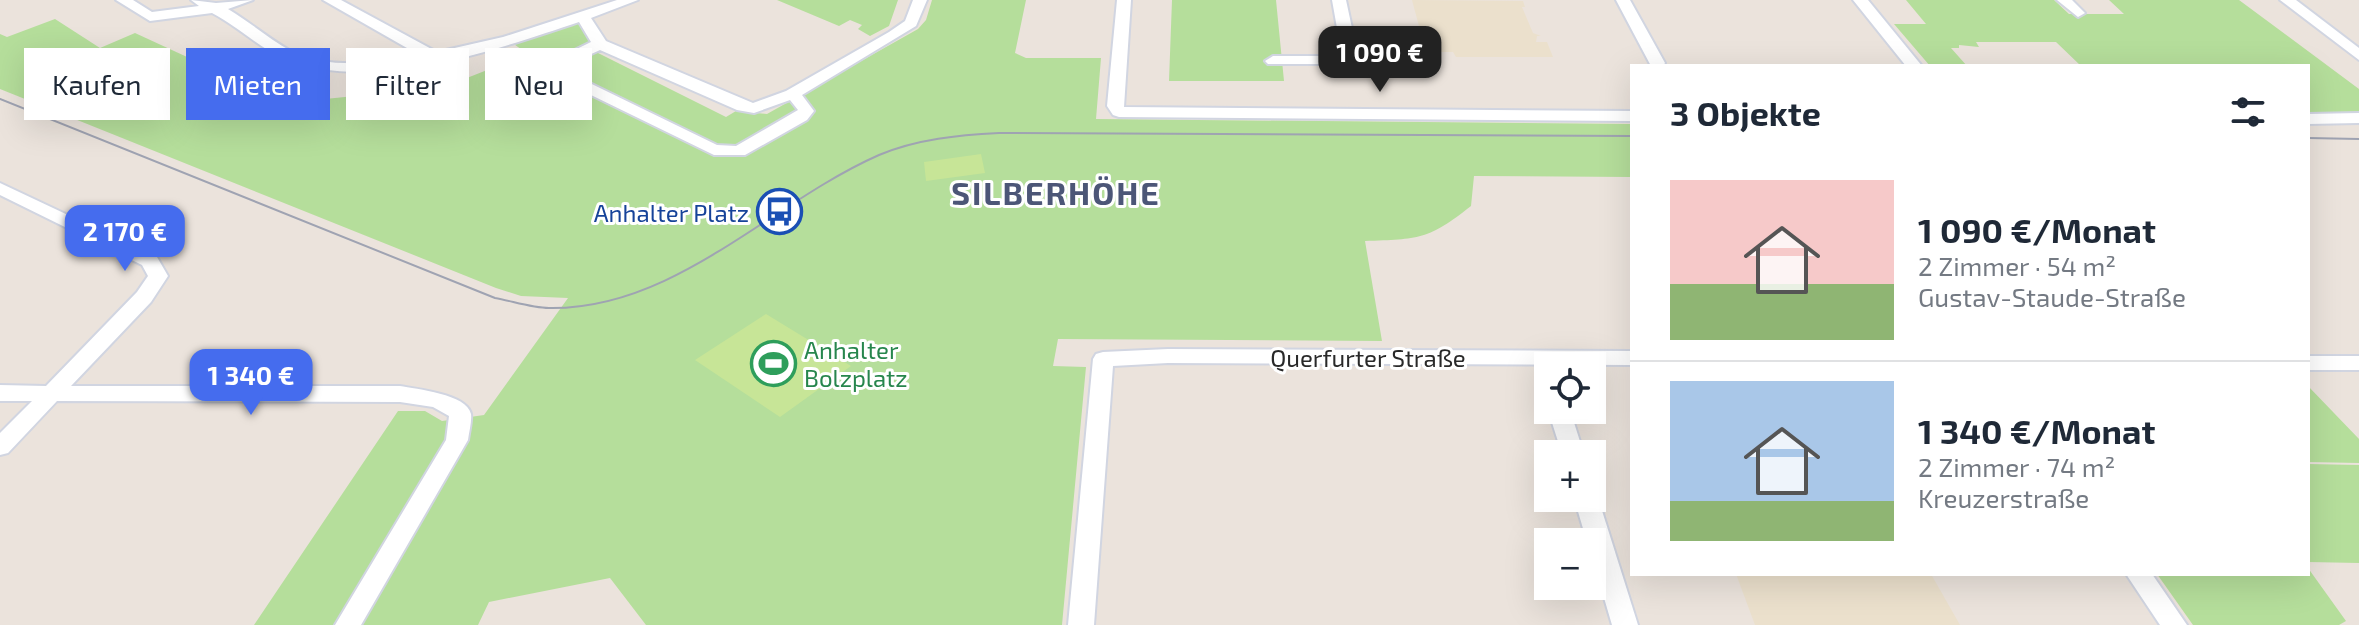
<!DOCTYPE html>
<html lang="de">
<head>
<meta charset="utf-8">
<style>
  :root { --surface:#fff; --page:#f6f6f7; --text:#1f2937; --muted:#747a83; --line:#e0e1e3; --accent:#456cee }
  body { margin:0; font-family:"Exo 2",sans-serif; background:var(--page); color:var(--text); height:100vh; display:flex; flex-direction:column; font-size:30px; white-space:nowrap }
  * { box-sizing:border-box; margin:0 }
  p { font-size:26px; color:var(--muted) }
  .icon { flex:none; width:44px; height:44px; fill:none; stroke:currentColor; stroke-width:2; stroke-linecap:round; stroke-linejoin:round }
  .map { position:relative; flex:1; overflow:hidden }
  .sheet { position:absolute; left:1630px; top:64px; width:680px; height:512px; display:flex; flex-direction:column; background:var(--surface); border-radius:0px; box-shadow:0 8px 32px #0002 }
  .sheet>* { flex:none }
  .guide { position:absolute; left:24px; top:48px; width:760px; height:72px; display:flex; gap:16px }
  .buttons { position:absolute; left:1534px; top:352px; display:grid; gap:16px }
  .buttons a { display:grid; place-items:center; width:72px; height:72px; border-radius:0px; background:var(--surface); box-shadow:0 8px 32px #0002; font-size:40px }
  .price { position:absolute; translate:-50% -68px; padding:0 18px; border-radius:16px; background:var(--accent); color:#fff; font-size:26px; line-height:52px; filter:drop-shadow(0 2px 4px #0008) }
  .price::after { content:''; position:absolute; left:50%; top:48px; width:24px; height:18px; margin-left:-12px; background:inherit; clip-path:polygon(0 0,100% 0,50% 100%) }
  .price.active { background:#222; color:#fff }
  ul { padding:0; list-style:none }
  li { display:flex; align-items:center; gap:24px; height:200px; padding:0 40px }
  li+li { border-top:2px solid var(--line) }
  li span { display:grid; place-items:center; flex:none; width:224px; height:160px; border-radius:0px; color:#555 }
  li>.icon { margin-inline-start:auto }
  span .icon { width:96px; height:96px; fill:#fffc; stroke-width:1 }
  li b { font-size:34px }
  h2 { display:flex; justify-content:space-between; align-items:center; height:96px; padding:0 40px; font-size:34px }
  .chip { padding:0 28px; border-radius:0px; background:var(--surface); box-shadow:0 8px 32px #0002; font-size:28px; line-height:72px }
  .chip.active { background:var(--accent); color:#fff }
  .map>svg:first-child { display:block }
  .education { fill:#ebe0cc }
  .green { fill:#b5de9b }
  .pitch { fill:#c7e597 }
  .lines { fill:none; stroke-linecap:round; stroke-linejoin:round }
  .minor-casing { stroke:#d1d5e1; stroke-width:4 }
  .minor { fill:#fff; fill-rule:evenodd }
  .tram { stroke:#9fa3b2; stroke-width:2 }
  .labels { text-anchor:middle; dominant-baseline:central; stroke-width:6; stroke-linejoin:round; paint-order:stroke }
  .transit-label { font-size:24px; fill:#164399; stroke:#fff; text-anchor:end }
  .leisure-label { font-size:24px; fill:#27864d; stroke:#fff; text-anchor:start }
  .street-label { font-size:24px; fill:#292929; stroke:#fff }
  .district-label { font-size:32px; font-weight:bold; letter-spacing:2px; fill:#4c5677; stroke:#fff }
</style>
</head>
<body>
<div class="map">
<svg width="2359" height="625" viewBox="0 0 2359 625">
  <rect width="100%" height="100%" fill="#ebe3dc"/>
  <!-- education -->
  <path class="education" d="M1412,0L1523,1L1525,7H1522L1533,33L1541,36H1537L1536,42H1547L1553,57H1456L1453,52H1426Z
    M1736,574H1931L1960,625H1755Z"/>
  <!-- green -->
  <path class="green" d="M777,0H898L889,26L870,36L858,29L862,25L850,20L839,26Z
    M932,0H1026L1015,53L1026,58H1101L1096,119L1632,124V177L1474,176L1471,206C1428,240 1419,239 1365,241L1382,341L1058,339L1053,366L1086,367L1062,625H646L610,578L489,602L478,625H254L398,411H425L442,421L484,415L568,298L521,296L496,288L0,89V34L7,37L55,19L100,48L135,33L272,96L325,99L444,87L528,54L508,40L579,19L596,52L726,117L736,111L767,114L918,29L926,20Z
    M1172,0H1276L1284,81H1169Z
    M1906,0H2054L2069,14H2124L2109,0H2239L2359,89V112H2308V66H2081L2056,42H1976L1979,47L1959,45V48H1951L1967,66H1930L1894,24H1926Z
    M2308,386L2359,439V463L2308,462Z
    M2308,464L2359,465V563L2308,562Z
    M2308,568L2346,621L2339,625H2193L2157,574H2308Z"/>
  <!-- pitch -->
  <path class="pitch" d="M981,154L985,173L926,181L924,162Z
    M766,314L851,366L780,417L695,360Z"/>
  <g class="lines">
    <defs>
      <path id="minor" d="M116,0H133L152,12L199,6L191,0L216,3L253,0L228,9C250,22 269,39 291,51C326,70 383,63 421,56L323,0H341L437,52L503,37L617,0H638L591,18L606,41L753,103L786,91L889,32L905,21L913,0H927L916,26L802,95L814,111L807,120L745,155H714L550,75L547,65L550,62L591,42L579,22C495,50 371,94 285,59C262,50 236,25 212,13L150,21ZM600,50L737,110L754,113L790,100L798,110L736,146L717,145L563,70V67Z
        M1117,0H1131L1124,107L1632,111V121L1119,117L1113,115L1107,106Z
        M1332,0H1346L1359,61L1356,64H1268L1265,61L1273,56H1342Z
        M1616,0H1630L1665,63L1663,66H1651Z
        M1853,0H1868L1922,66H1906Z
        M2057,0H2072L2085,13L2078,17Z
        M2280,0H2296L2359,48V60Z
        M2359,113V123L2308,124V114Z
        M0,183L157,257L168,276L151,302L71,386H400C416,389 467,394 471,414C472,421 469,432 468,440L361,625H335L446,440L449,416L433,407L400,402L57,401L8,453L0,455V433L32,401H0V385L46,386L137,292L148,276L142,265L0,195Z
        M1168,349L1632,351V365L1168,363L1113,366L1094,625H1068L1093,359L1096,354L1103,352Z
        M2308,356H2359V370H2308Z
        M1548,410H1570L1584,454H1562Z
        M1592,491L1598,498L1638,625H1612L1592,557V542H1587L1574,498H1592Z
        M2126,574H2152L2187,625H2160Z"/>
    </defs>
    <!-- minor casing -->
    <use href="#minor" class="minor-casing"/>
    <!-- minor -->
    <use href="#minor" class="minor"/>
    <!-- tram -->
    <path class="tram" d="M0,99L495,298C512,301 532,308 549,308C675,310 770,203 879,155C917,139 959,135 999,133L1632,136
      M2308,138L2359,139"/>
  </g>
  <!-- icons -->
  <defs>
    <symbol id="bus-ring" viewBox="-11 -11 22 22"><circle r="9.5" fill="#fff" stroke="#1a4fb4" stroke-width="1.5"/><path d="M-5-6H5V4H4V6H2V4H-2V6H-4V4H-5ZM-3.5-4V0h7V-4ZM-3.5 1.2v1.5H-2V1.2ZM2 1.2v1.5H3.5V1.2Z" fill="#1a4fb4"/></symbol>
    <symbol id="stadium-ring" viewBox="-11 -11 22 22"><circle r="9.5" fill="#fff" stroke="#2e9e5b" stroke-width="1.5"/><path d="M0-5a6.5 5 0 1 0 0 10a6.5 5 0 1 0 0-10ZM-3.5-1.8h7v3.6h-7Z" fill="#2e9e5b"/></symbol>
  </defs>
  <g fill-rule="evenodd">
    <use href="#bus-ring" x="754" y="186" width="51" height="51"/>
    <use href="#stadium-ring" x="748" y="338" width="51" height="51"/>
  </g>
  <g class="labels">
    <!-- transit labels -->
    <g class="transit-label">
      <text x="749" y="212">Anhalter Platz</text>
    </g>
    <!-- leisure labels -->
    <g class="leisure-label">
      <text x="804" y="349">Anhalter<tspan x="804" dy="28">Bolzplatz</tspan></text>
    </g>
    <!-- street labels -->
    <g class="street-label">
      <text x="1368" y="357">Querfurter Straße</text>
    </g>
    <!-- district labels -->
    <g class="district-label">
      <text x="1056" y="192">SILBERHÖHE</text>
    </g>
  </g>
</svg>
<div class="buttons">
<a><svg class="icon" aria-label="locate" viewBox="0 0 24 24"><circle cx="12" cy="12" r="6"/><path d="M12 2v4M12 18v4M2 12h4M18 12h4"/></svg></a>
<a>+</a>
<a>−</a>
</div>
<b class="price active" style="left:1380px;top:94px">1 090 €</b>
<b class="price" style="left:125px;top:273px">2 170 €</b>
<b class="price" style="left:251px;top:417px">1 340 €</b>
<div class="guide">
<a class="chip">Kaufen</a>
<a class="chip active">Mieten</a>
<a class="chip">Filter</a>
<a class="chip">Neu</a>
</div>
<section class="sheet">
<h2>3 Objekte<svg class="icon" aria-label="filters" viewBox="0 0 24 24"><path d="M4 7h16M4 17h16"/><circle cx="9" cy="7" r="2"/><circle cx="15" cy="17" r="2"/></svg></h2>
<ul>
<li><span style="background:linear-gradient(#f6c9c9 65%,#8fb573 0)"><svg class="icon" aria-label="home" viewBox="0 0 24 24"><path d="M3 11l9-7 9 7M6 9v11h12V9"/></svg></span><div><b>1 090 €/Monat</b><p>2 Zimmer · 54 m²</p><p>Gustav-Staude-Straße</p></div></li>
<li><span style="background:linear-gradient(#a9c7e8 75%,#8fb573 0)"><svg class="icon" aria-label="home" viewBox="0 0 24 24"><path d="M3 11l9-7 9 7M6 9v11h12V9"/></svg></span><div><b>1 340 €/Monat</b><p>2 Zimmer · 74 m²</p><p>Kreuzerstraße</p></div></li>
</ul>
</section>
</div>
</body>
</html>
